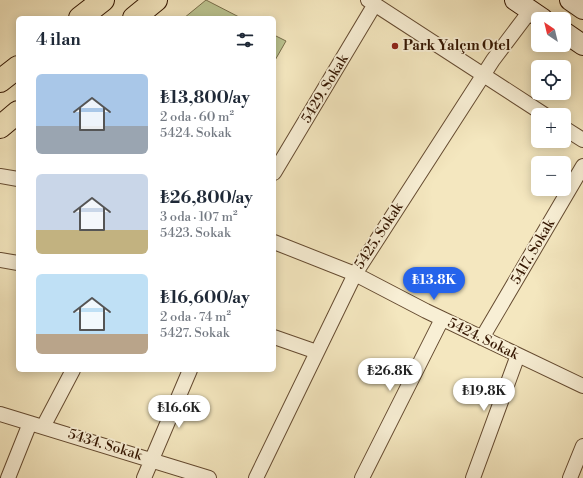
<!DOCTYPE html>
<html lang="tr">
<head>
<meta charset="utf-8">
<style>
  :root { --surface:#fff; --page:#f6f6f7; --text:#1f2937; --muted:#747a83; --accent:#2563eb }
  body { margin:0; font-family:"Libre Bodoni",serif; background:var(--page); color:var(--text); height:100vh; display:flex; flex-direction:column; font-size:15px; white-space:nowrap }
  * { box-sizing:border-box; margin:0 }
  p { font-size:13px; color:var(--muted) }
  .icon { flex:none; width:22px; height:22px; fill:none; stroke:currentColor; stroke-width:2; stroke-linecap:round; stroke-linejoin:round }
  .map { position:relative; flex:1; overflow:hidden }
  .panel { position:absolute; left:16px; top:16px; width:260px; height:356px; display:flex; flex-direction:column; background:var(--surface); border-radius:6px; box-shadow:0 2px 10px #0003 }
  .panel>* { flex:none }
  .needle { width:26px; rotate:325deg }
  .buttons { position:absolute; left:531px; top:12px; display:grid; gap:8px }
  .buttons a { display:grid; place-items:center; width:40px; height:40px; border-radius:6px; background:var(--surface); box-shadow:0 2px 10px #0003; font-size:20px }
  .price { position:absolute; translate:-50% -34px; padding:0 9px; border-radius:14px; background:#fff; color:#222; font-size:13px; line-height:26px; filter:drop-shadow(0 1px 2px #0008) }
  .price::after { content:''; position:absolute; left:50%; top:24px; width:12px; height:9px; margin-left:-6px; background:inherit; clip-path:polygon(0 0,100% 0,50% 100%) }
  .price.current { background:var(--accent); color:#fff }
  ul { padding:0; list-style:none }
  li { display:flex; align-items:center; gap:12px; height:100px; padding:0 20px }
  li span { display:grid; place-items:center; flex:none; width:112px; height:80px; border-radius:6px; color:#555 }
  li>.icon { margin-inline-start:auto }
  span .icon { width:48px; height:48px; fill:#fffc; stroke-width:1 }
  li b { font-size:17px }
  h2 { display:flex; justify-content:space-between; align-items:center; height:48px; padding:0 20px; font-size:17px }
  .map>svg:first-child { display:block }
  .park { fill:#bcc591; stroke:#786e4a }
  .lines { fill:none; stroke-linecap:round; stroke-linejoin:round }
  .street-casing { stroke:#654b31; stroke-width:16 }
  .secondary-casing { stroke:#351702; stroke-width:22 }
  .highway-casing { stroke:#351702; stroke-width:24 }
  .street { stroke:#f8efd5; stroke-width:14 }
  .secondary { stroke:#f8efd5; stroke-width:20 }
  .highway { stroke:#f4e7bf; stroke-width:22 }
  .poi-dot { fill:#8f2418; stroke:#f8efd5; stroke-width:1.5 }
  .labels { text-anchor:middle; dominant-baseline:central; stroke-width:3.5; stroke-linejoin:round; paint-order:stroke }
  .poi-label { font-size:14px; font-weight:bold; fill:#351702; stroke:#f8efd5; text-anchor:start }
  .street-label { font-size:14px; fill:#351702; stroke:#f8efd5 }
</style>
</head>
<body>
<div class="map">
<svg width="583" height="478" viewBox="0 0 583 478">
  <rect width="100%" height="100%" fill="#f4e7bf"/>
  <filter id="stains"><feTurbulence type="fractalNoise" baseFrequency=".005" numOctaves="4"/><feColorMatrix values="0 0 0 0 .2 0 0 0 0 .09 0 0 0 0 .02 0 0 0 .5 -.17"/></filter>
  <radialGradient id="worn" r=".72"><stop offset=".6" stop-color="#630" stop-opacity="0"/><stop offset="1" stop-color="#630" stop-opacity=".3"/></radialGradient>
  <!-- park -->
  <path class="park" d="M206,0L241,18H184Z
    M274,35L286,41L274,62Z"/>
  <g class="lines">
    <defs>
      <path id="street" d="M368,0L545,115
        M564,128L583,140
        M274,173L375,4
        M0,176L18,179
        M274,242L355,274L426,311L583,386
        M0,260L18,263
        M274,337L317,352
        M482,338L583,166
        M0,414L209,478
        M43,427L73,370
        M8,478L30,423
        M144,478L190,370
        M256,478L355,274L493,60L530,11
        M362,478L442,319
        M473,478L518,355
        M570,478L583,446"/>
      <path id="secondary" d="M515,0L543,19
        M570,0L583,9
        M564,32L583,45"/>
      <path id="highway" d="M80,18L103,0
        M134,18L156,0
        M0,81L18,67
        M0,127L18,112"/>
    </defs>
    <!-- street casing -->
    <use href="#street" class="street-casing"/>
    <!-- secondary casing -->
    <use href="#secondary" class="secondary-casing"/>
    <!-- highway casing -->
    <use href="#highway" class="highway-casing"/>
    <!-- street -->
    <use href="#street" class="street"/>
    <!-- secondary -->
    <use href="#secondary" class="secondary"/>
    <!-- highway -->
    <use href="#highway" class="highway"/>
  </g>
  <!-- markers -->
  <circle class="poi-dot" cx="395" cy="46" r="4"/>
  <g class="labels">
    <!-- poi labels -->
    <g class="poi-label">
      <text x="403" y="46">Park Yalçın Otel</text>
    </g>
    <!-- street labels -->
    <g class="street-label">
      <text transform="translate(325 89) rotate(-59)">5429. Sokak</text>
      <text transform="translate(379 236) rotate(-57)">5425. Sokak</text>
      <text transform="translate(533 252) rotate(-60)">5417. Sokak</text>
      <text transform="translate(483 339) rotate(26)">5424. Sokak</text>
      <text transform="translate(105 445) rotate(17)">5434. Sokak</text>
    </g>
  </g>
  <rect width="100%" height="100%" filter="url(#stains)"/>
  <rect width="100%" height="100%" fill="url(#worn)"/>
</svg>
<div class="buttons">
<a><svg class="needle" viewBox="-14 -14 28 28"><path d="M0-13l5 13h-10z" fill="#e53935"/><path d="M0 13l5-13h-10z" fill="#747a83"/></svg></a>
<a><svg class="icon" aria-label="locate" viewBox="0 0 24 24"><circle cx="12" cy="12" r="6"/><path d="M12 2v4M12 18v4M2 12h4M18 12h4"/></svg></a>
<a>+</a>
<a>−</a>
</div>
<b class="price current" style="left:434px;top:301px">₺13.8K</b>
<b class="price" style="left:390px;top:392px">₺26.8K</b>
<b class="price" style="left:484px;top:412px">₺19.8K</b>
<b class="price" style="left:179px;top:429px">₺16.6K</b>
<section class="panel">
<h2>4 ilan<svg class="icon" aria-label="filters" viewBox="0 0 24 24"><path d="M4 7h16M4 17h16"/><circle cx="9" cy="7" r="2"/><circle cx="15" cy="17" r="2"/></svg></h2>
<ul>
<li><span style="background:linear-gradient(#a9c7e8 65%,#9aa5b1 0)"><svg class="icon" aria-label="home" viewBox="0 0 24 24"><path d="M3 11l9-7 9 7M6 9v11h12V9"/></svg></span><div><b>₺13,800/ay</b><p>2 oda · 60 m²</p><p>5424. Sokak</p></div></li>
<li><span style="background:linear-gradient(#c9d6e8 70%,#c2b280 0)"><svg class="icon" aria-label="home" viewBox="0 0 24 24"><path d="M3 11l9-7 9 7M6 9v11h12V9"/></svg></span><div><b>₺26,800/ay</b><p>3 oda · 107 m²</p><p>5423. Sokak</p></div></li>
<li><span style="background:linear-gradient(#bfe0f5 75%,#b9a48a 0)"><svg class="icon" aria-label="home" viewBox="0 0 24 24"><path d="M3 11l9-7 9 7M6 9v11h12V9"/></svg></span><div><b>₺16,600/ay</b><p>2 oda · 74 m²</p><p>5427. Sokak</p></div></li>
</ul>
</section>
</div>
</body>
</html>
